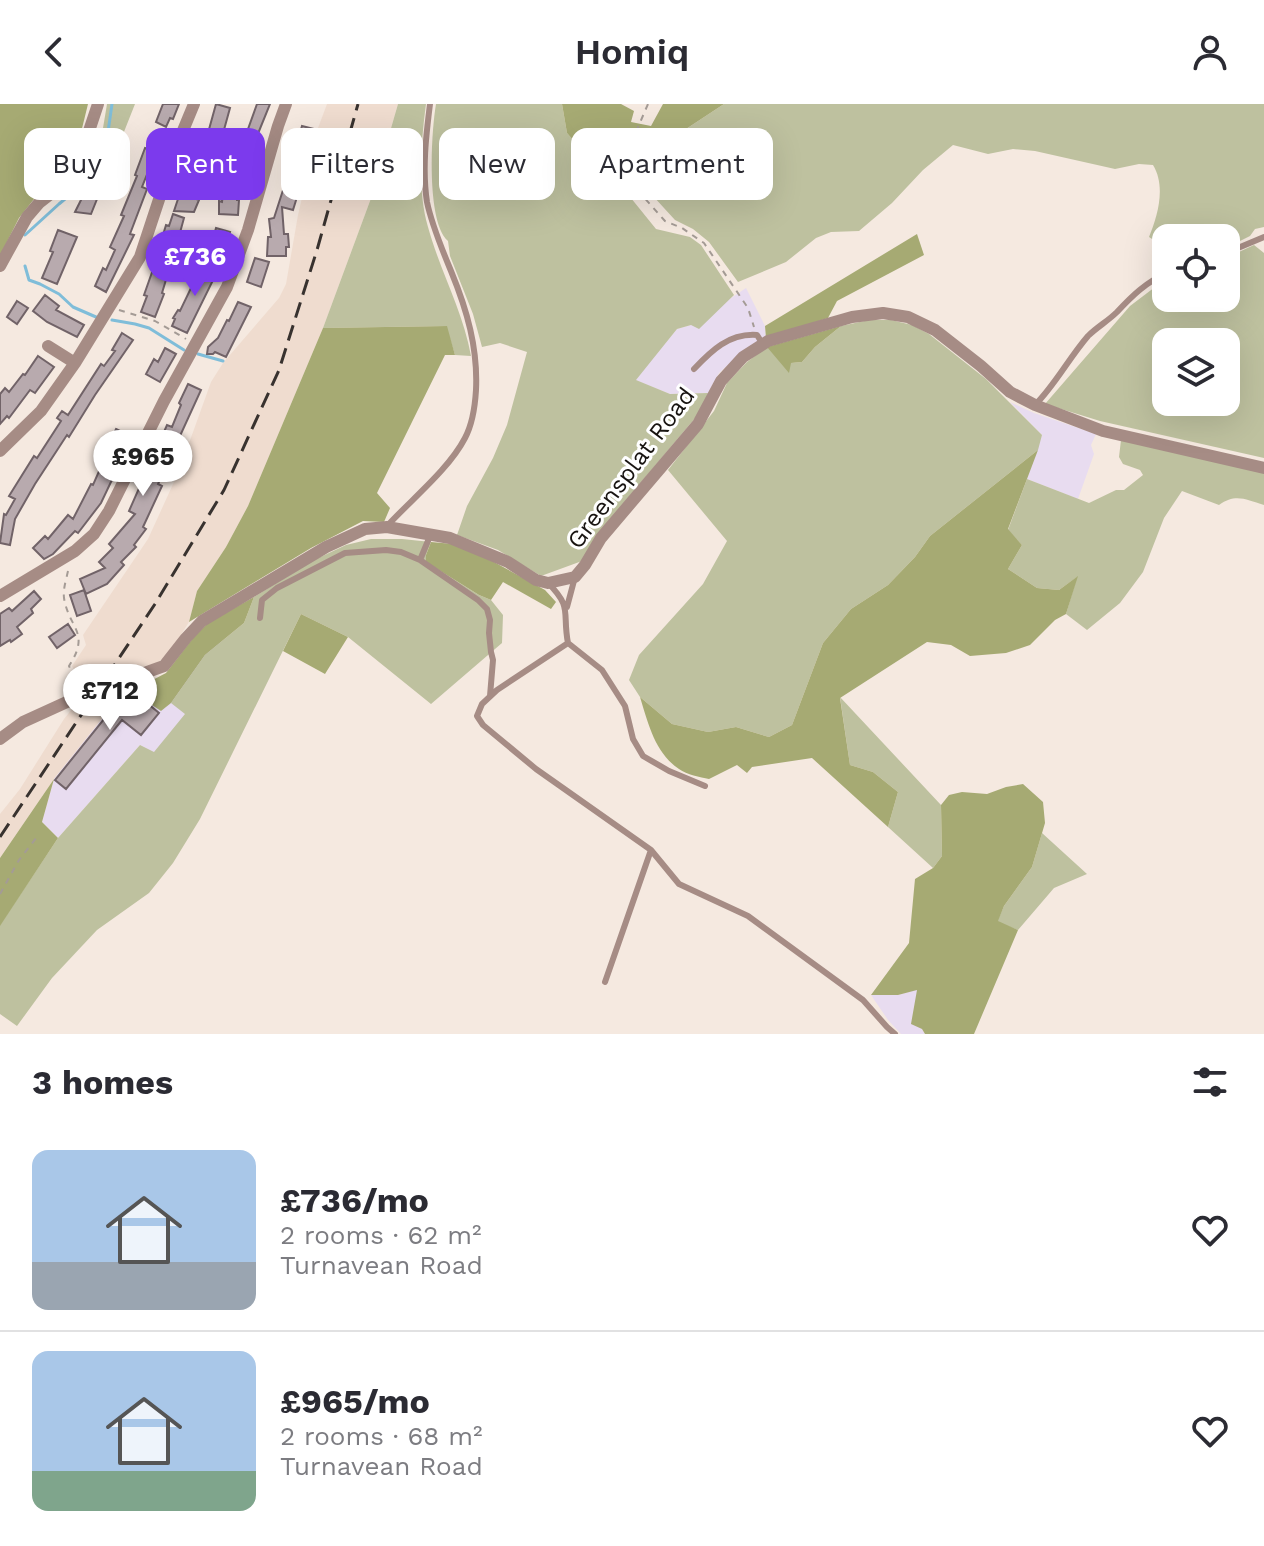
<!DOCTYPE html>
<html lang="en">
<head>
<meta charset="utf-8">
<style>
  :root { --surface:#fff; --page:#f2f2f3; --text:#2b2b33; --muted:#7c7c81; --line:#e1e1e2; --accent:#7c3aed }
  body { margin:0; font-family:"Work Sans",sans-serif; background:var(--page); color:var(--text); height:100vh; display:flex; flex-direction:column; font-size:30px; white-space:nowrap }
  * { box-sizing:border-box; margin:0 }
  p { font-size:26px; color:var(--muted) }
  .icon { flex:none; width:44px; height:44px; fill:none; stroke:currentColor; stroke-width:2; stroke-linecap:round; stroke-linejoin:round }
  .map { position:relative; height:930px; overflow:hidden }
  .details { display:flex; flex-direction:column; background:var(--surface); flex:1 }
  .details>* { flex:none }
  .top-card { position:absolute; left:24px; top:24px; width:800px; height:72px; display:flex; gap:16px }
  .tools { position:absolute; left:1152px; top:120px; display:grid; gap:16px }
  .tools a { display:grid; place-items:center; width:88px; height:88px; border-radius:16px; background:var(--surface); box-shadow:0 8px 32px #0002; font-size:40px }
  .price { position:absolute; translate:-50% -68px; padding:0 18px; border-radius:28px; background:#fff; color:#222; font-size:26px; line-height:52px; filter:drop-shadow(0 2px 4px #0008) }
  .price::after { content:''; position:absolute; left:50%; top:48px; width:24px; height:18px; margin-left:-12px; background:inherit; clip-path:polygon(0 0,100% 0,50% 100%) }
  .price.active { background:var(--accent); color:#fff }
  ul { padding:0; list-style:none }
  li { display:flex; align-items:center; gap:24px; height:200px; padding:0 32px }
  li+li { border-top:2px solid var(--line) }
  li span { display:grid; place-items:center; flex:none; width:224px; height:160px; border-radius:16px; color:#555 }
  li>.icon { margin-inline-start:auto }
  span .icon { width:96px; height:96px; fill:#fffc; stroke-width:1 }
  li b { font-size:34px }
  h2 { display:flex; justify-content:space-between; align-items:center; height:96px; padding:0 32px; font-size:34px }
  .pill { padding:0 28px; border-radius:16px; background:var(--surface); box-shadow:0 8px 32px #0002; font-size:28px; line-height:72px }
  .pill.active { background:var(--accent); color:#fff }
  header { display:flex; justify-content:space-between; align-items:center; height:104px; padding:0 32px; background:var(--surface); font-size:36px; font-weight:600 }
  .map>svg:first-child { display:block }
  .built { fill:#efdccf }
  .industrial { fill:#e8dcf0 }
  .green { fill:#bec19f; fill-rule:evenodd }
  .forest { fill:#a6aa73 }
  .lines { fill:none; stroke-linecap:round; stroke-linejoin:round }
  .stream { stroke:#7fbdd9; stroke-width:3 }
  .building { fill:#b8aaae; stroke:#716368; stroke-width:2 }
  .path { stroke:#a49b95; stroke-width:2; stroke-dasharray:6 6; stroke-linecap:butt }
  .lane { stroke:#a68c85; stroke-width:6 }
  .street { stroke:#a68c85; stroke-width:12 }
  .rail { stroke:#38322f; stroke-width:3; stroke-dasharray:16 8; stroke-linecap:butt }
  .labels { text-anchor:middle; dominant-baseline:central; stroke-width:6; stroke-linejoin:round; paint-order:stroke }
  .street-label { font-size:24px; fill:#181411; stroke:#fff }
</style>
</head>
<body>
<header><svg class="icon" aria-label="back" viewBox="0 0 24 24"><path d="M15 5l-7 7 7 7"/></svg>Homiq<svg class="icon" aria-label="person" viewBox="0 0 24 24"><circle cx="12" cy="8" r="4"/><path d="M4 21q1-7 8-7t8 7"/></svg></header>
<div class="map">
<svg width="1264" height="930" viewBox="0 0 1264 930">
  <rect width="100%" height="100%" fill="#f5e9e0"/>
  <!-- built -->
  <path class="built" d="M327,0H398L370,97L323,224L248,402L226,443L197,487L189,518L179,534L166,552L157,559L145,562L99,570L83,582L72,562L86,541L83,531L148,435L179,367L211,278L223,259L279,194L286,180L298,111L318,24Z
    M126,586L54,675L0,754V710L20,685L64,615L72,605L104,592Z"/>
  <!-- industrial -->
  <path class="industrial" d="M746,184L765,222L766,234L743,247L719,269L708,289L670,290L635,276L677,225L691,221Z
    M1010,298L1034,309L1096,330L1091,341L1094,350L1078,395L1027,375L1042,331Z
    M226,526L179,642L162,653L140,641L58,734L42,718L54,675L129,581L142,584L143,581H152Z
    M918,885L922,925L925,930H901L888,916L871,891H898Z"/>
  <!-- green -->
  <path class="green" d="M107,0H135L116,48L100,42Z
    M398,0H426C421,38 417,86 428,123C440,167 463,207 471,252L455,251L446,222L323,224L370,97Z
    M436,0H562L567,29L604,72L620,64L618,78L656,125L690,133L701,141L734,191L699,225L691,221L677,225L636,276L670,290L708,289L701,307L622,401L582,457L541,472L498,446L457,431L467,402L493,354L507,321L527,248L500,239L482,243L473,210L450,152L448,137C426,118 431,29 436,0Z
    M724,0H1264V123L1255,125L1250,132L1226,144V134H1166V144L1149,133C1158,111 1166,82 1153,61L1139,60L1115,65L1035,47L1013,45L988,50L953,41L923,66L892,99L859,127L831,128L816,134L786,158L738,178L709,138L693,125L675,116L642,80L633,65L634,57L667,51L686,25Z
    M1254,141L1264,149V354L1100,317L1045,300L1130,202L1159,180L1166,177V194H1226V154ZM1166,238H1226V298H1166Z
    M869,216H891L912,221L929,230L986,275L1042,331L1038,346L930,432L915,453L888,481L851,505L823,539L792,621L769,633L736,623L708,628L672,620L640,593L629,576L639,551L703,480L727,437L668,366L714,307L727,279L747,258L767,243L791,259L802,258L815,243L841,222Z
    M1121,336L1264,369V401C1246,396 1236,389 1219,401L1182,387L1164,414L1143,468L1120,499L1087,526L1066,510L1077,473L1059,486L1037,484L1008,465L1022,441L1008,426L1027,375L1089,399L1116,386H1124L1143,371L1140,366L1123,360L1119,353Z
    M371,435H402L431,438L426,451V458L479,491L491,496L503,511L502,539L431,600L348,533L301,510L200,715L173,759L149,789L97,826L52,874L17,922L0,910V821L58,734L140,641L154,648L185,610L171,599L205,551L244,519L254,493L314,456L346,441Z
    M840,593L941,701L942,752L933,764L888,723L898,688L873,668L850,661Z
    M1042,729L1087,770L1054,784L1018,826L997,818L1004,802L1032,763Z"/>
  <!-- forest -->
  <path class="forest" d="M0,0H88L75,53L61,72L38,90L19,114L0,152Z
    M562,0H621L634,7L631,18L651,22L663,0H724L686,25L667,51L634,57L604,72L567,29Z
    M917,130L924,151L837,197L828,214L766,234L765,222Z
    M447,222L455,251H445L377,389L390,404L384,418L363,417L311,444L189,518L197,487L226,443L248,402L323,224Z
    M841,222L815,243L802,258L791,259L789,269L767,243Z
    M1038,346L1008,425L1022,441L1008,465L1037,484L1059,486L1078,472L1066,510L1055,516L1030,541L1006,549L970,552L951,541L927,538L840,594L850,661L873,668L898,688L888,723L812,654L752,663L747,669L737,661L709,675C700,673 687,671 679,665C655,649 648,619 640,593L672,620L708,628L736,623L769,633L792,621L823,539L851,505L888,481L915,453L930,432Z
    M431,438L453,440L494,458L545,486L556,498L551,505L503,478L491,496L479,491L426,458V451Z
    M254,493L244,519L205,551L171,599L161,607L143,595V581L166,569L193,534L209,518Z
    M301,510L348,533L325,570L283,547Z
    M54,675L42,718L58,734L0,822V754Z
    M1023,680L1043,698L1045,719L1032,763L1004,802L998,817L1018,826L974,930H925L922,925L911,920L917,886L898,891H871L909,839L915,775L933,764L942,752L941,701L949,691L962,688L987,690L1006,683Z"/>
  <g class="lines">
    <!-- stream -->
    <path class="stream" d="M25,131L59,100L96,69L105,49L112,0
      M25,162L29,176L40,180L59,190L73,203L96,213
      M112,216L135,220L149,224L184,246
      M198,250L223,257"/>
  </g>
  <!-- building -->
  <path class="building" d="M163,0H179L173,15L170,14L166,23L156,18Z
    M216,0L230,4L222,33L208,29Z
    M257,0H270L253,42L243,39Z
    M302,22L314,25L307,53L294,50Z
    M196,43L213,45L209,76L191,73Z
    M145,44L161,51L158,60L152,58L142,83L147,85L130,130L134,131L106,188L95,182L103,164L106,166L115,146L110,143L124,112L121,111L137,72L135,71Z
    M240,49L251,51L245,72L234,69Z
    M293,78L301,80L293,106L282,103L284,130H288L289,143H286V152H267L268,133H271L269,115L274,114L285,80L292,82Z
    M87,84L94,88L92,93L97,95L91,110L75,108Z
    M180,89L199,96L194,108L174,107Z
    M223,90L237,91V96H239L238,111L219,110V97L222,98Z
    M173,110L184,114L178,136L163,131L166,121L169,122Z
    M216,124L230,128L223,150L210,146Z
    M58,126L77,133L57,180L42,174L53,148L50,147Z
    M162,140L175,146L162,189L164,190L155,213L141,208L147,192L144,191Z
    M255,154L269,158L261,183L247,178Z
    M203,159L218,166L187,229L172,222L175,215L173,214L178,206L180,207Z
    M45,191L59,202L56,206L84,221L77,233L47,218L33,207Z
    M17,197L28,204L17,220L7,213Z
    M238,198L251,203L226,253L215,248L213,250H207L208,243L218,234L227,216L229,217Z
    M122,229L133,236L95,291L69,333L67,331L35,380L15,415L10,441L0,439L4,410L6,411L15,395L9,392L34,352L37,354L61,317L57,314L62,307L68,311L101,260L104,262L115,247L112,246Z
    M165,244L176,250L160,278L146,270L154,255L158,258Z
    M38,252L54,263L35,289L30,286L9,314L7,312L0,320V290L5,284L9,288L23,270L25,271Z
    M188,280L201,286L158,380L162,382L143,423L146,425L134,441L136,443L121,458L124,461L107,480L86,490L80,475L105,464L99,458L113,444L109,440L135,410L129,407L167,321L172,323L181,301L179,299Z
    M116,325L132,333L126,347L123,345L116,360L119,361L101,399L78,429L75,427L53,450L44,455L33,444L45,432L48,435L68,411L73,415L91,380L93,381L108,347L106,346Z
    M84,486L91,507L77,512L70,491Z
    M34,487L41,495L31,505L33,509L17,523L22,530L11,538L10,536L0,542V510L9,504L12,507Z
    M68,520L75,531L57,544L49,533Z
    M129,584L159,609L141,631L122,616L66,685L55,676Z"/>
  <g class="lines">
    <!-- path -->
    <path class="path" d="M648,0L626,51L624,71L665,117L682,124L704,139L748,204L754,223
      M119,206L155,217L186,235
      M68,467C66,476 63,485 64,494C69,525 91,528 69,562L78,580
      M0,790L19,756L37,733"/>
    <!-- lane -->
    <path class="lane" d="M1226,149L1264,133
      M694,265C711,247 729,229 757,231L762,239
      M1035,301C1055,281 1069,254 1088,232C1097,223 1108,217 1117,208C1131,193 1147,177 1166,170
      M388,421C412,395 449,365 465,334C473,319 475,303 476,286C478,244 467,206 451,167C442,145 432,122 427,98C422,66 426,32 430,0
      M420,456L430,432
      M548,479C573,504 562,508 568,539L602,566L625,602L633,635L643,652L669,667L705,682
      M567,503L575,473
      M260,514L262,496L277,484L345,449L386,446L401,448L420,456L478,496L487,505L490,516L489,529L491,548L493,556L490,592
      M568,539L497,586L482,600L477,612L483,621L536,665L651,746L679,780L748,812L863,896L887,923L895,930
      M605,878L651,746"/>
    <!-- street -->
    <path class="street" d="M0,162L27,113L39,99L67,77L78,60L98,0
      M48,242L75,259
      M0,347L41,307L75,259L140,153L177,41L194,0
      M0,492L75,447L94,430L109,407L164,297L227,183L248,126L278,22L286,0
      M0,635L23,618L80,592L164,562L186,534L202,517L326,443L365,425L387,423L450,434L508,458L536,476L548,479L575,473L585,461L601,434L698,320L721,277L743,253L768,237L852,213L883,209L908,213L935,226L981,262L1010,288L1035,301L1103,327L1264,364"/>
    <!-- rail -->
    <path class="rail" d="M0,733L155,500L224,386L279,266L317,146L358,0"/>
  </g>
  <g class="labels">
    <!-- street labels -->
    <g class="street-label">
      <text transform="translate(631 364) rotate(-53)">Greensplat Road</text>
    </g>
  </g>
</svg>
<div class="tools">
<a><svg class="icon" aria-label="locate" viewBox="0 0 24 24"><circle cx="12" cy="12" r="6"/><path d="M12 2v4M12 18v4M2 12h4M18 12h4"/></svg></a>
<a><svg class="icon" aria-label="layers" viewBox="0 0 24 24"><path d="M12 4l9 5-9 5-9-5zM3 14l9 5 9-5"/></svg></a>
</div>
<b class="price active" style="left:195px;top:194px">£736</b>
<b class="price" style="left:143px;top:394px">£965</b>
<b class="price" style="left:110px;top:628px">£712</b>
<div class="top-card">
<a class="pill">Buy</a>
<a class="pill active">Rent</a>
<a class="pill">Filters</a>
<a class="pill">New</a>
<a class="pill">Apartment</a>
</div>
</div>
<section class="details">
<h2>3 homes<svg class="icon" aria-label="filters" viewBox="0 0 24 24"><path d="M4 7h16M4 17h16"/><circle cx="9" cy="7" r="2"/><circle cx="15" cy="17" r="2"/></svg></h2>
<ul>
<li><span style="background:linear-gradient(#a9c7e8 70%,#9aa5b1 0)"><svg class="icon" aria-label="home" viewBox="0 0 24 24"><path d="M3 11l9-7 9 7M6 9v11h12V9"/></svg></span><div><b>£736/mo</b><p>2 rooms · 62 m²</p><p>Turnavean Road</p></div><svg class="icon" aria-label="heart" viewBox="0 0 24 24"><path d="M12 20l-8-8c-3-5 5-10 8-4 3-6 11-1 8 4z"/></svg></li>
<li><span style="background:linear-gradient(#a9c7e8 75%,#7fa58c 0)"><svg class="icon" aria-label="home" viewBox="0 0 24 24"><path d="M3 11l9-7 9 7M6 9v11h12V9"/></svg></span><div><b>£965/mo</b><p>2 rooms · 68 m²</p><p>Turnavean Road</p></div><svg class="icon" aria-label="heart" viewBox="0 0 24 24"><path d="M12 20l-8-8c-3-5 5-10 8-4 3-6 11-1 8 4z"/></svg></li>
</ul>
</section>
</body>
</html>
